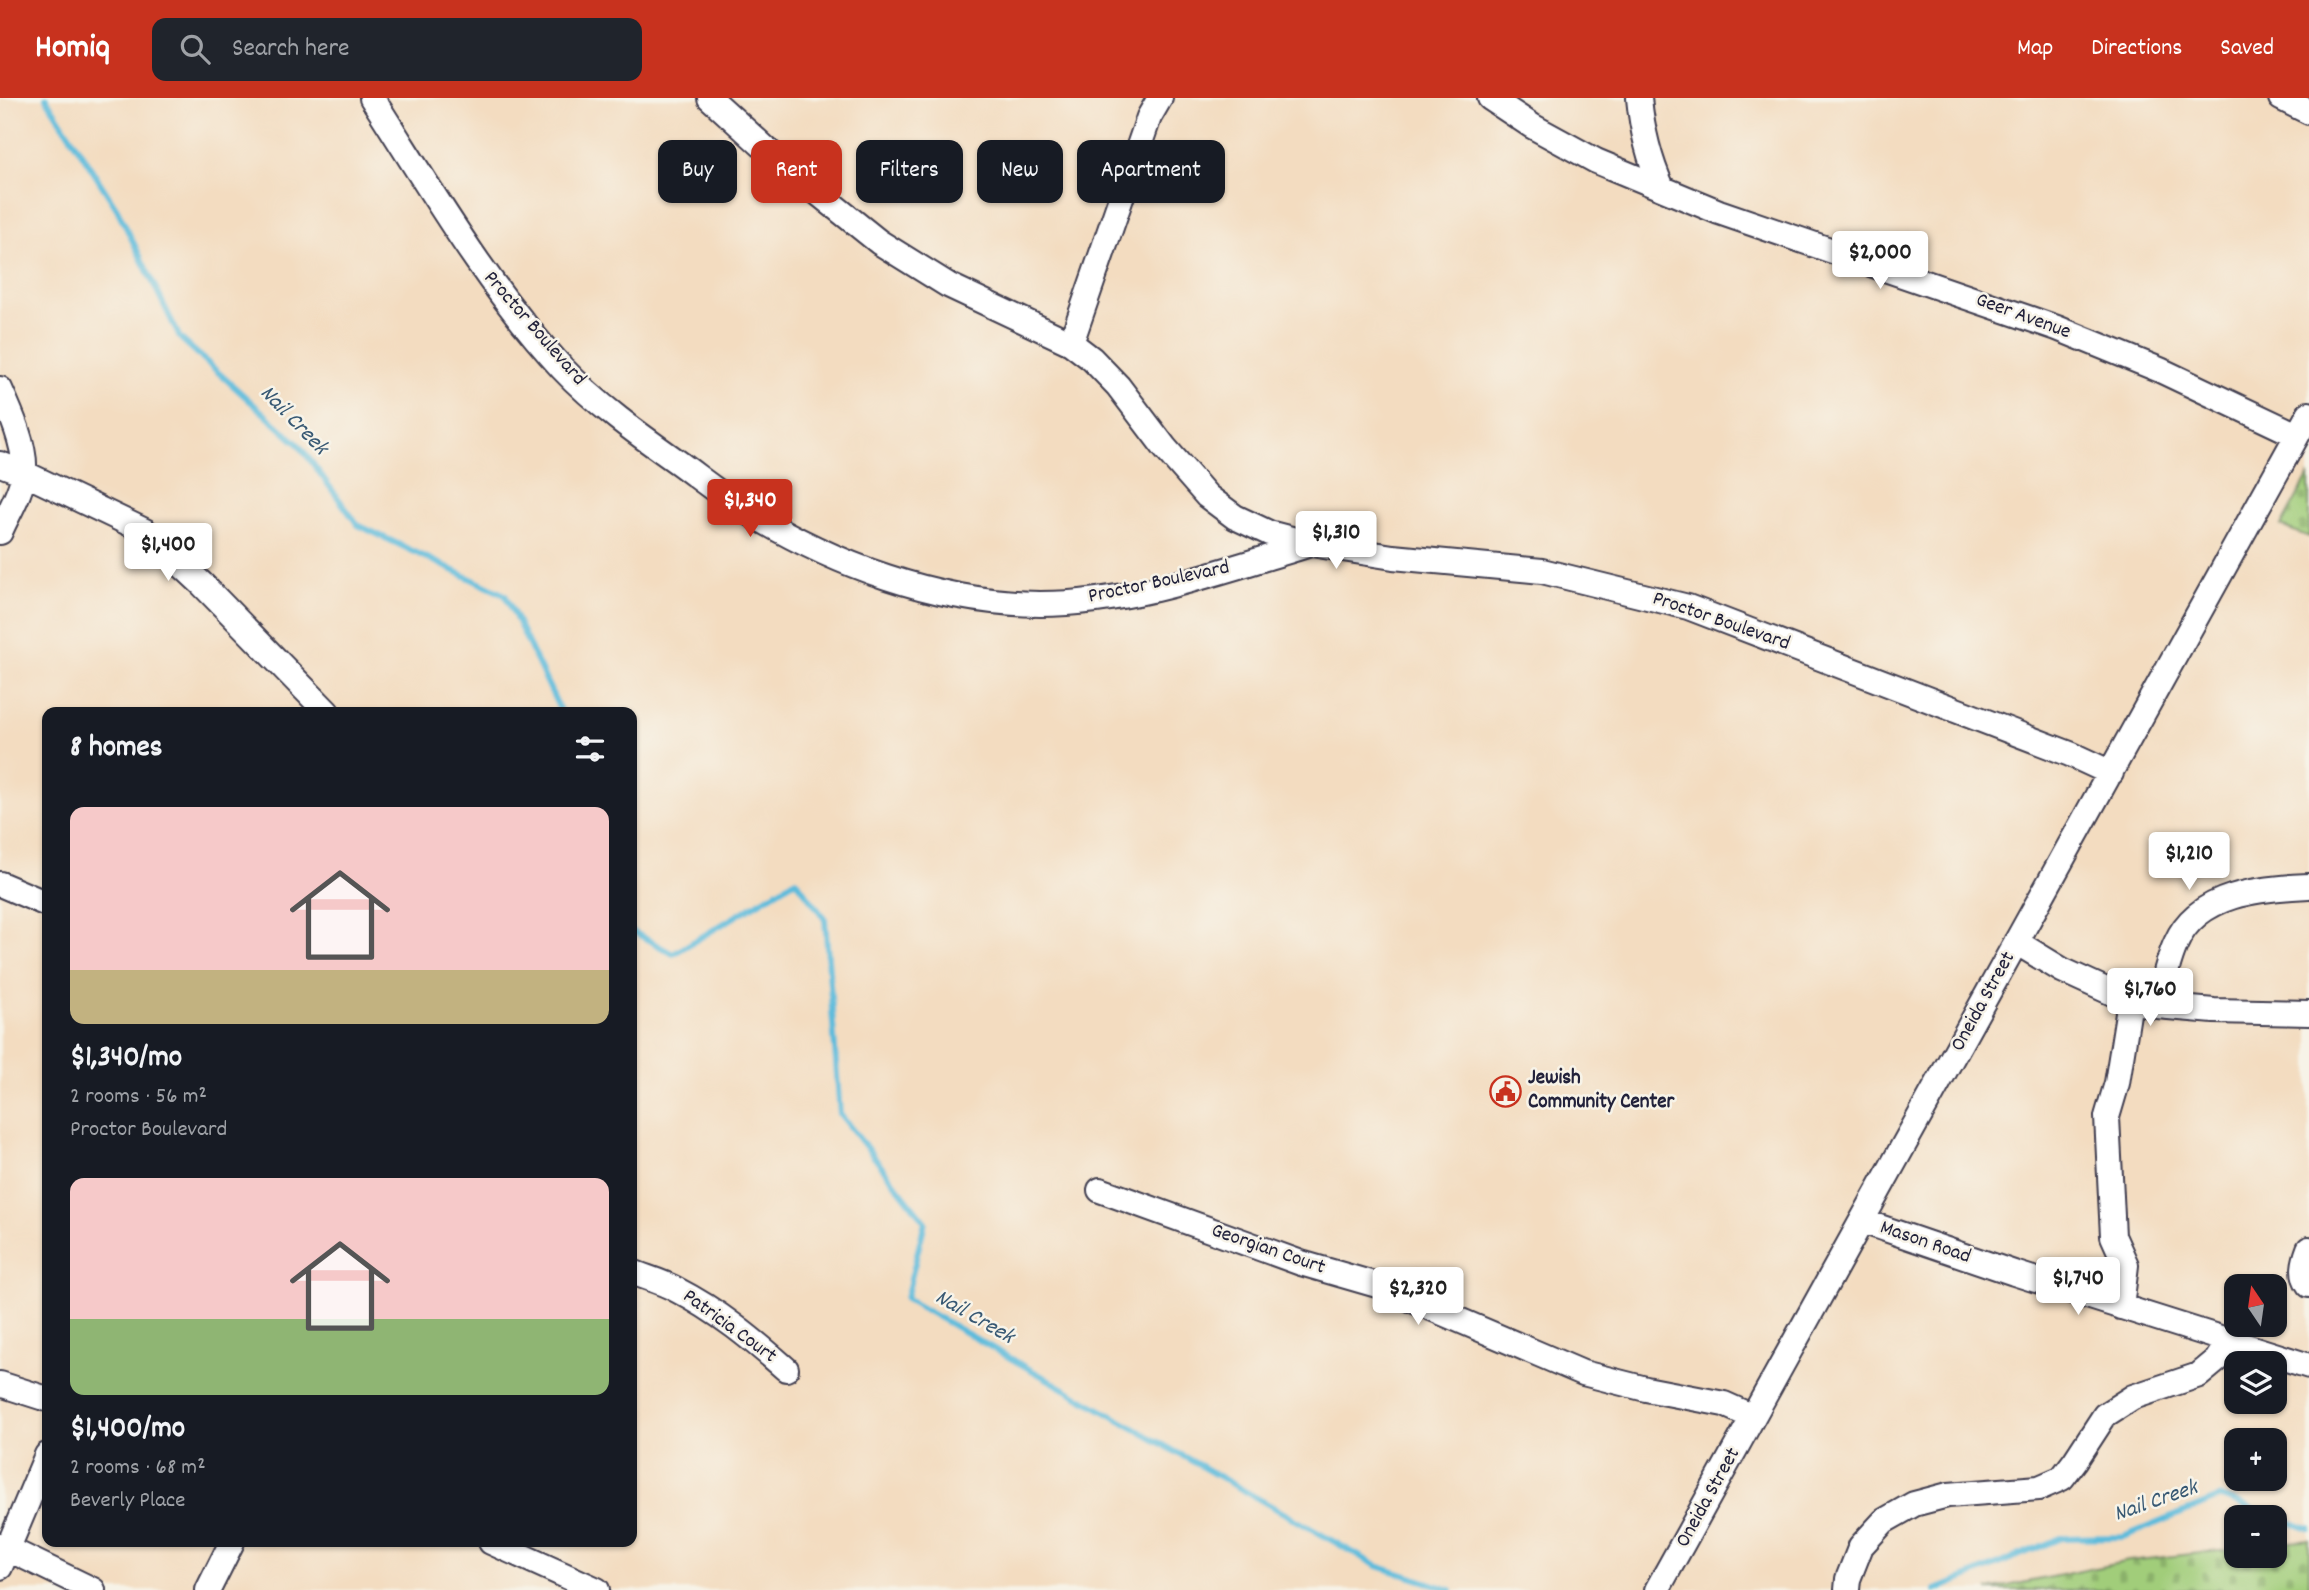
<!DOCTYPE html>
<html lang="en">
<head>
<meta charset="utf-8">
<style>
  :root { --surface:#171b24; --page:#20242c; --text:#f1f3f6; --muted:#9ea1a6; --accent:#c8321e }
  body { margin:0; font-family:Dekko,sans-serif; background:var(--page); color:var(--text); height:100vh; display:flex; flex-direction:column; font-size:26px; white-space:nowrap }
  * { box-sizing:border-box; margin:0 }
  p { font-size:23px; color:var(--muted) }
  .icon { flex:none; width:38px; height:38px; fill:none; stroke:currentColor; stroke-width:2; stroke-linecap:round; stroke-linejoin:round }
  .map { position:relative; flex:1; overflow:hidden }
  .side { position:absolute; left:42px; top:609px; width:595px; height:840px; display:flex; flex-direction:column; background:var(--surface); border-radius:14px; box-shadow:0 2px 5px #0004 }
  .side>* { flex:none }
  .banner { position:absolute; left:658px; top:42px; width:665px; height:63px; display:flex; gap:14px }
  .needle { width:46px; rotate:347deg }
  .tools { position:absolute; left:2224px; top:1176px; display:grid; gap:14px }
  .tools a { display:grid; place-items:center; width:63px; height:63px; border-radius:14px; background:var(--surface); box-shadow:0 2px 5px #0004; font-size:35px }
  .price { position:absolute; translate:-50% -60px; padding:0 16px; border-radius:7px; background:#fff; color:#222; font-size:23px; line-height:46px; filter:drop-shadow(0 2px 4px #0008) }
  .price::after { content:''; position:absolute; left:50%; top:42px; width:21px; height:16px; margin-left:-10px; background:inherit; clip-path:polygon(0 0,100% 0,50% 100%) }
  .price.selected { background:var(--accent); color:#fff }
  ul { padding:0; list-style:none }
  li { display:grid; align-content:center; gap:14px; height:371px; padding:0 28px }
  li span { display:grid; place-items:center; height:217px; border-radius:14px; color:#555 }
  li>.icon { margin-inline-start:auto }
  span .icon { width:126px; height:126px; fill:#fffc; stroke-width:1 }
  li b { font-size:30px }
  h2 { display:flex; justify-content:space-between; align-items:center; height:84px; padding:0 28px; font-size:30px }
  .chip { padding:0 24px; border-radius:14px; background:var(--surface); box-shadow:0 2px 5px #0004; font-size:24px; line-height:63px }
  .chip.selected { background:var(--accent); color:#fff }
  header { display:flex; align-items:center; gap:42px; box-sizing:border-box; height:98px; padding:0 35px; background:var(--accent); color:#fff }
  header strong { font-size:33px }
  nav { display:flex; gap:38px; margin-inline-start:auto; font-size:24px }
  .search { width:490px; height:63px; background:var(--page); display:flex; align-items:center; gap:18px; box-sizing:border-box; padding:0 24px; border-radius:14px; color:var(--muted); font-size:26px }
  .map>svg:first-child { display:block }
  .cemetery { fill:url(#cemetery-stones); stroke:#62785a; stroke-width:2 }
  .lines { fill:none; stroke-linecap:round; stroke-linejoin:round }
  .stream { stroke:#5dbbdb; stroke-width:6 }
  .minor-casing { stroke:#413e4f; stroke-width:28 }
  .minor { stroke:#fff; stroke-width:24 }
  .labels { text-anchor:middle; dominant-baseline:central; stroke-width:5; stroke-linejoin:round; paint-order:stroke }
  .street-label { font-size:21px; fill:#22223b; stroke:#f7f3e8 }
  .poi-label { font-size:21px; font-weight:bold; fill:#22223b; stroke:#f7f3e8; text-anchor:start }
  .water-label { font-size:23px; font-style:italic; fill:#375873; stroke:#f7f3e8 }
</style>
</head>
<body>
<header>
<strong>Homiq</strong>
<div class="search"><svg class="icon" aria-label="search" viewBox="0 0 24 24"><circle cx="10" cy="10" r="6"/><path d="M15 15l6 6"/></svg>Search here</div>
<nav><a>Map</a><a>Directions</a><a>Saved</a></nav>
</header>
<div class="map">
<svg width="2309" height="1492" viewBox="0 0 2309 1492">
  <defs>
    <pattern id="cemetery-stones" width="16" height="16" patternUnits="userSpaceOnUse" patternTransform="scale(1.75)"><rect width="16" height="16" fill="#a1cd7a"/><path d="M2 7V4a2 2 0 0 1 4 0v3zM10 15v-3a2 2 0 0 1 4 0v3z" fill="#8ab06a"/></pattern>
  </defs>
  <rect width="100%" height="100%" fill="#f7f3e8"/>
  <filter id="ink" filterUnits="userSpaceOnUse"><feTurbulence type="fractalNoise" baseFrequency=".0143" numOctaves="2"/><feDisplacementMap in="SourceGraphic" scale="14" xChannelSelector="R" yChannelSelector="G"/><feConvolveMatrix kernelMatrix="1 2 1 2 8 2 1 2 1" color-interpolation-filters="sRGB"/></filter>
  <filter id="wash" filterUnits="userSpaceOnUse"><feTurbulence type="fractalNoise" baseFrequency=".00686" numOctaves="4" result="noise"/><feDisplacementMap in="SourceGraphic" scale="28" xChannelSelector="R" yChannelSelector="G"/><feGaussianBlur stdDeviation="1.57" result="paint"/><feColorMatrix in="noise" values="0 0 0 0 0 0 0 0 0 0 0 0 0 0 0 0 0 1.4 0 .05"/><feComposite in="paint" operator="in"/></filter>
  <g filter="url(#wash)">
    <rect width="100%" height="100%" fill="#f3dcc0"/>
    <!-- cemetery -->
    <path class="cemetery" d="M2309,377V439L2281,428Z
      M2309,1442V1492H1988L2129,1463L2236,1451V1458H2275V1446Z"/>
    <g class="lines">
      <!-- stream -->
      <path class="stream" d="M46,0L117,111L180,240L299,347L358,427L505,497L561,614
        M632,833L673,856L796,782L825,821L840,1016L925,1124L906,1201L1377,1468L1451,1492
        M1936,1492L2061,1440L2123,1439L2221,1399L2309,1431"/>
    </g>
  </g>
  <g filter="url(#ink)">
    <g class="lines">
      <defs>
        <path id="minor" d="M372,0C431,92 487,189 562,270C596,306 638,336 679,365C701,381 722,398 745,412C832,466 936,505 1040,506C1132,506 1224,472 1311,446
          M710,0L788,71L879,144L948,187L1071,245L1092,261L1118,288L1165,350L1207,398L1235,419L1269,435L1311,446L1393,459L1542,473L1688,509L2070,656L2111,675
          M1490,0L1532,28L1596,63L1719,114L2057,230L2160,272L2297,337
          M1639,0C1642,32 1649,61 1662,90
          M2281,0L2309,14
          M1071,245L1149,19L1160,0
          M0,291C10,313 26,348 24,373C22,394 8,415 0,434
          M0,366L24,375L145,433L202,486L327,614
          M0,786L47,806
          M2016,844L2062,872L2130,903L2157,908L2214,913L2309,915
          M2157,908C2163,888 2167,864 2176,845C2197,795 2262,790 2309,788
          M1100,1092L1301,1165L1377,1187L1583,1275L1646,1291L1724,1306L1753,1319
          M1862,1123L2014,1175L2309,1268
          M2309,1151C2304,1164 2301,1176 2309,1187
          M632,1174C647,1180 663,1184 677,1192C718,1213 752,1241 786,1271
          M2121,1209L2126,1167L2113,1138L2107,1019L2117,985L2130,903
          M0,1286L47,1301
          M491,1444L597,1492
          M0,1447L93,1492
          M0,1469L47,1357
          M208,1492L232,1444
          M1657,1492L2309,316
          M1847,1492L1848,1481L1861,1448L1884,1423L1914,1406L1948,1397L2039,1390L2062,1380L2075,1363L2105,1317L2133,1299L2199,1277L2217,1262L2229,1243"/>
      </defs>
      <!-- minor casing -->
      <use href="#minor" class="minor-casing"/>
      <!-- minor -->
      <use href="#minor" class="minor"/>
    </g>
  </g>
  <!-- icons -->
  <defs>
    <symbol id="civic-ring" viewBox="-11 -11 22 22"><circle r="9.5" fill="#f7f3e8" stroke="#c8321e" stroke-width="1.5"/><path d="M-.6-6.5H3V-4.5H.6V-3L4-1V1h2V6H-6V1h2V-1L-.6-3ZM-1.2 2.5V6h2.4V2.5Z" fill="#c8321e"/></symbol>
  </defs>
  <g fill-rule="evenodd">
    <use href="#civic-ring" x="1488" y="976" width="35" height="35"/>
  </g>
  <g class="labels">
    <!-- street labels -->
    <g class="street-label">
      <text transform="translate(2023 219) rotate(20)">Geer Avenue</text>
      <text transform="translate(534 231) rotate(49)">Proctor Boulevard</text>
      <text transform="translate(1159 485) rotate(-12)">Proctor Boulevard</text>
      <text transform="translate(1721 524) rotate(19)">Proctor Boulevard</text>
      <text transform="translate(1984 904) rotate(-61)">Oneida Street</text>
      <text transform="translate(1925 1145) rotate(19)">Mason Road</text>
      <text transform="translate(1268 1152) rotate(19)">Georgian Court</text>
      <text transform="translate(729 1229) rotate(36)">Patricia Court</text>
      <text transform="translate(1709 1400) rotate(-61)">Oneida Street</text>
    </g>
    <!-- poi labels -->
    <g class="poi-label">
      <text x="1528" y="981">Jewish<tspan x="1528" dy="24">Community Center</tspan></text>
    </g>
    <!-- water labels -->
    <g class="water-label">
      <text transform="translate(293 323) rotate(46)">Nail Creek</text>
      <text transform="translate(974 1220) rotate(30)">Nail Creek</text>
      <text transform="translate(2156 1404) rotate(-19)">Nail Creek</text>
    </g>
  </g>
</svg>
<div class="tools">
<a><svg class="needle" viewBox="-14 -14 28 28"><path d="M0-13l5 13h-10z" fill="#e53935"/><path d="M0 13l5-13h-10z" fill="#9ea1a6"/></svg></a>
<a><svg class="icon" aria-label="layers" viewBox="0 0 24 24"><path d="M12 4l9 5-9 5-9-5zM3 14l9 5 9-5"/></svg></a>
<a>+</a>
<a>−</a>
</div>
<b class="price" style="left:1880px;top:193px">$2,000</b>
<b class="price selected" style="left:750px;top:441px">$1,340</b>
<b class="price" style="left:1336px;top:473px">$1,310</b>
<b class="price" style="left:168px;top:485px">$1,400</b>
<b class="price" style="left:2189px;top:794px">$1,210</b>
<b class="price" style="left:2150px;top:930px">$1,760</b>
<b class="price" style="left:2078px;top:1219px">$1,740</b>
<b class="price" style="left:1418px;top:1229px">$2,320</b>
<div class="banner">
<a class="chip">Buy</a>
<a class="chip selected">Rent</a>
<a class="chip">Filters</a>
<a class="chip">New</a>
<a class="chip">Apartment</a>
</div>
<section class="side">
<h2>8 homes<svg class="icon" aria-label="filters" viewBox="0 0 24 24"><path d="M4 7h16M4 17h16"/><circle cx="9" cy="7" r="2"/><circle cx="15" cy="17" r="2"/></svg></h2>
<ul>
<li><span style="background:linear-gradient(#f6c9c9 75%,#c2b280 0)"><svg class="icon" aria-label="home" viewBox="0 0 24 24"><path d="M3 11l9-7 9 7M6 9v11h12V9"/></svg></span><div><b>$1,340/mo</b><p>2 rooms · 56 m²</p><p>Proctor Boulevard</p></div></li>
<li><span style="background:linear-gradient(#f6c9c9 65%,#8fb573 0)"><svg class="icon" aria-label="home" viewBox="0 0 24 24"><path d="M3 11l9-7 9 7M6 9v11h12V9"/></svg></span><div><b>$1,400/mo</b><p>2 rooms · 68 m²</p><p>Beverly Place</p></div></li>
</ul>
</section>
</div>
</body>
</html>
